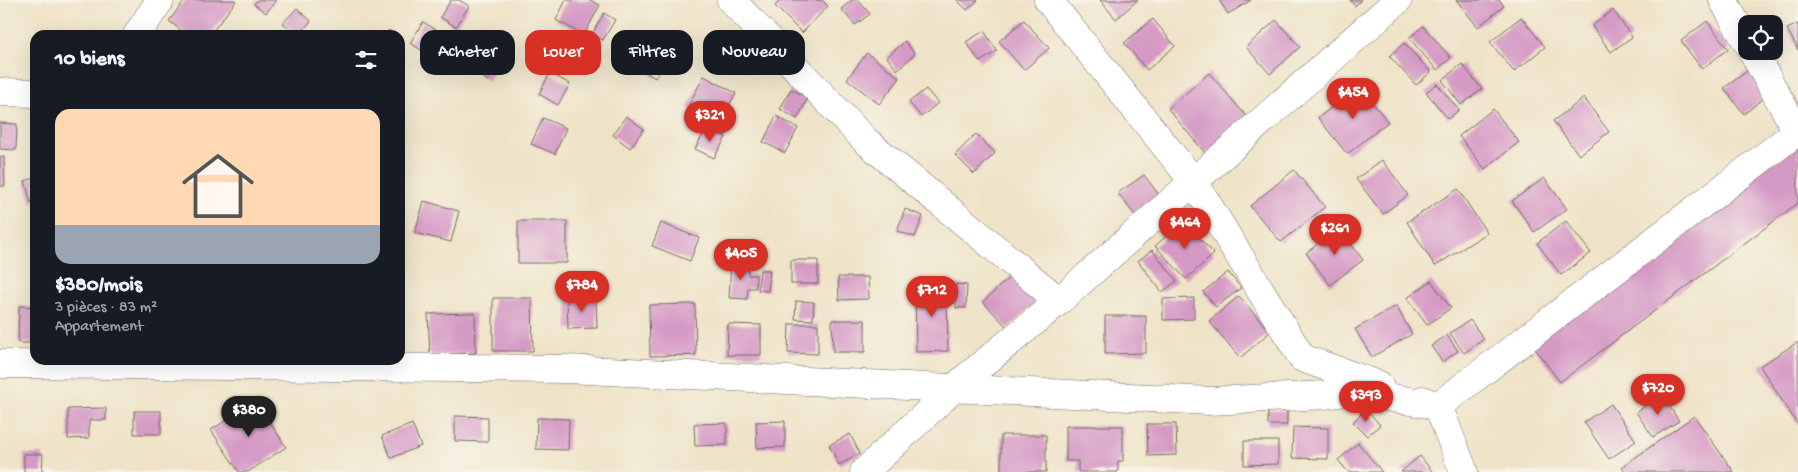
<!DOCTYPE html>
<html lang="fr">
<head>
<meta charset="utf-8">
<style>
  :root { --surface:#171b24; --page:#20242c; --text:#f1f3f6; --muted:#9ea1a6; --line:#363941; --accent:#d93025 }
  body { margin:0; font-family:"Gochi Hand",sans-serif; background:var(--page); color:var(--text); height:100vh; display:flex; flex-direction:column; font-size:19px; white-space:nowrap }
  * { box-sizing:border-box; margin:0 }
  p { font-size:16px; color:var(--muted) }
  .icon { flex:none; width:28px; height:28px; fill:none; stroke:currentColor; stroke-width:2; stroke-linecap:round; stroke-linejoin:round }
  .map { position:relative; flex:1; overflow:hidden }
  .panel { position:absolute; left:30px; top:30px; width:375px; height:335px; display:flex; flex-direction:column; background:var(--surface); border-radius:15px; box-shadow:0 5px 20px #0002 }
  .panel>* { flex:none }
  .guide { position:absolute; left:420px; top:30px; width:475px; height:45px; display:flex; gap:10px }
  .tools { position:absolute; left:1738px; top:15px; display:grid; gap:10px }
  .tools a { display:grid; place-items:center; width:45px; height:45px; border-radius:10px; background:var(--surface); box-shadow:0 5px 20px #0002; font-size:25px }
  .price { position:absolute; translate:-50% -42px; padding:0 11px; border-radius:18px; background:var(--accent); color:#fff; font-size:16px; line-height:32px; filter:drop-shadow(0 1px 2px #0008) }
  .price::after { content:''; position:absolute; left:50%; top:30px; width:15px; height:11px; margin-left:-8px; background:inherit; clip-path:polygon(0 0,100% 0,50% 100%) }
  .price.active { background:#222; color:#fff }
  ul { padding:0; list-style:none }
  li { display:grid; align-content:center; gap:10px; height:265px; padding:0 25px }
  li+li { border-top:1px solid var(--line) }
  li span { display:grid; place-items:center; height:155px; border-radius:15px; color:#555 }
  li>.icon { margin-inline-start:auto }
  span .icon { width:90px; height:90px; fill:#fffc; stroke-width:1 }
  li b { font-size:21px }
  h2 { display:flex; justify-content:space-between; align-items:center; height:60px; padding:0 25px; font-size:21px }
  .tag { padding:0 18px; border-radius:15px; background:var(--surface); box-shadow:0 5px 20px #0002; font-size:18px; line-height:45px }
  .tag.active { background:var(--accent); color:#fff }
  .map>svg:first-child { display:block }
  .building { fill:#d599c5 }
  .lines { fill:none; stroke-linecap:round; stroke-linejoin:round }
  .minor-casing { stroke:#706b62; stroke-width:29 }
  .minor { stroke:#fff; stroke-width:28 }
</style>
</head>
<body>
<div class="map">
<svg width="1798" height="472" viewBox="0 0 1798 472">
  <rect width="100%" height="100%" fill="#f7f3e8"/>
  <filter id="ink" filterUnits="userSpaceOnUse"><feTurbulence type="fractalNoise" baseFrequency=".02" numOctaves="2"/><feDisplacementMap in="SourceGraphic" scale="10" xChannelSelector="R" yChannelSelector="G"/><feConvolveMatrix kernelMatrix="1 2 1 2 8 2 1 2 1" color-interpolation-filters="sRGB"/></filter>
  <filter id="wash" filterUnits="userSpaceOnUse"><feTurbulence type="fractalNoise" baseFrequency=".0096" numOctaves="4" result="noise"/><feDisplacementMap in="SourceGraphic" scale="20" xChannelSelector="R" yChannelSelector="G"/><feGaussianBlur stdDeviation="1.12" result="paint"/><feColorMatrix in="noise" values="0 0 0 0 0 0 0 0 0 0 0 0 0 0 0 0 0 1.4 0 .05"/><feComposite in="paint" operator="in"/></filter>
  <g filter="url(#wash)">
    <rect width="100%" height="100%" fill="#efe3c7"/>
    <g id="blocks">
      <!-- building -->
      <path class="building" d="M185,0H234L236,1L210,35H187L169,21Z
        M258,0H276L266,13L254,4Z
        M451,0H459L469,6L456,27L440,17Z
        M566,0H590L600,5L584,35L556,20Z
        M781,0H822L828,6L802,33L775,6Z
        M852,0H858L870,14L855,25L841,9Z
        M957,0H978L967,10Z
        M1100,0H1138L1116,19Z
        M1219,0H1251L1228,14Z
        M1350,0H1361L1355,6Z
        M1456,0H1499L1504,6L1478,27Z
        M297,8L311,21L299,35H296L283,23Z
        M1613,10L1632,37L1611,52L1592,26Z
        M604,13L615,20L603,40L592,34Z
        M1521,17L1545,47L1514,72L1490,42Z
        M1153,19L1175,46L1147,70L1124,43Z
        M1024,20L1049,48L1024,70L999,41Z
        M1276,20L1300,47L1270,74L1246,47Z
        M1707,21L1728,49L1702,69L1681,41Z
        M423,22L440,32L426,53L410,43Z
        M1798,24V50L1787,29Z
        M1423,26L1451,58L1437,70L1409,38Z
        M389,30L394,35H385Z
        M984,31L997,51L980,62L966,42Z
        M905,41L915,54L897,70L887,57Z
        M1404,43L1431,72L1416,85L1389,56Z
        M442,45L452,52L440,69L430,61Z
        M644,46L666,60L655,78L632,64Z
        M867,53L900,78L879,104L847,79Z
        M487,57L499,66L488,81L476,72Z
        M1462,64L1482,89L1461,105L1442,80Z
        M1750,69L1769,94L1744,114L1724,88Z
        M550,73L570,84L558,105L539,94Z
        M1209,73L1248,118L1206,154L1168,109Z
        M704,76L736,93L718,125L687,108Z
        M1437,84L1459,110L1448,119L1426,92Z
        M1359,86L1388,122L1347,154L1318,118Z
        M791,89L808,98L797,119L780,109Z
        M926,89L938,103L921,117L909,102Z
        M1584,98L1609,132L1579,155L1553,121Z
        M1493,109L1519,142L1485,169L1459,136Z
        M626,116L644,129L630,148L613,135Z
        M776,116L798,128L785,153L763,142Z
        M543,118L566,128L555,154L531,144Z
        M0,123L17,124L16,150L0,149Z
        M707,127L726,137L714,158L695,149Z
        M976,134L995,153L974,174L955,155Z
        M1798,139V203L1560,382L1529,341Z
        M0,157H4L5,186H0Z
        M1382,160L1408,195L1383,214L1356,179Z
        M1294,170L1325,207L1281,242L1250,206Z
        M1144,175L1162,199L1137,218L1118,193Z
        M35,178V202L31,203L25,181Z
        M1544,178L1567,209L1534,232L1512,201Z
        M1458,189L1487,233L1435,266L1407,222Z
        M424,201L459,211L451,242L415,233Z
        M905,209L923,216L915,237L897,231Z
        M518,221H567V263H518Z
        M1184,221L1214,254L1186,279L1155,246Z
        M1566,221L1591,253L1561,275L1537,243Z
        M661,223L699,238L690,261L652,246Z
        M1339,228L1363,260L1330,285L1306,253Z
        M1152,250L1177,281L1162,292L1138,261Z
        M791,260H818V284H791Z
        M731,264H748V275H756V288H748L747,299L729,298Z
        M1018,269L1043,296L1008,328L983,302Z
        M760,270H770L768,291L758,290Z
        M1228,272L1241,288L1216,307L1203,292Z
        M838,277H868L869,299L839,300Z
        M1431,281L1451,308L1427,325L1407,298Z
        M956,284L967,285L966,308H956Z
        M947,285L948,351L916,352L915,286Z
        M1239,296L1270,332L1240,358L1209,321Z
        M596,297L597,328L568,329L567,298Z
        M493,298H532L533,351H493Z
        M1194,298V319L1163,320V299Z
        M796,301L814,302L813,320L795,319Z
        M695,304L696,355L650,356L649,305Z
        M19,306L35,307V343H18Z
        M1396,306L1412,334L1372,357L1355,329Z
        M475,313L476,353L430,355L428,314Z
        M1105,316H1146V353L1105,354Z
        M832,320H865V352H833Z
        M1470,320L1484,339L1464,353L1450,333Z
        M728,324L761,325V355H727Z
        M789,324H818V354L788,353Z
        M1447,335L1458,351L1442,362L1431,346Z
        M1798,342V425L1760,366Z
        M1662,395L1679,421L1653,437L1636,412Z
        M256,401L286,447L248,472H239L211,430Z
        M1611,404L1636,441L1609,459L1584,422Z
        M106,408V420H89V438L68,439V409Z
        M1366,409L1380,425L1367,436L1353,422Z
        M1268,410L1287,411V425H1268Z
        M134,411H161V434H134Z
        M455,416L488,417V442L455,441Z
        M1694,416L1734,472H1626L1622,467Z
        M537,418L569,419L568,450L536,449Z
        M785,421V447L757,448L756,422Z
        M727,423V445L695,446L694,424Z
        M412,424L421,446L391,458L382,436Z
        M1147,424H1176L1177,455L1148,456Z
        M1066,426H1123V461H1118V472H1078V461H1066Z
        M1293,427L1328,428V459L1292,458Z
        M850,434L860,454L839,465L829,445Z
        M1001,435H1046V472H1001Z
        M1244,441H1278V464L1244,465Z
        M1358,443L1382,472H1348L1338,460Z
        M24,454H43L42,472H24Z
        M1420,456L1433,472H1401Z"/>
    </g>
  </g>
  <g filter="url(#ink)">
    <use href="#blocks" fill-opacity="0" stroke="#706b62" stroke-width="1"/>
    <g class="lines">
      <defs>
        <path id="minor" d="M731,0L866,141L1059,301
          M1048,0L1194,182L1302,358L1379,385
          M1723,0L1746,41
          M137,35L160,0
          M1752,51L1797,131
          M0,92L35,93
          M0,364L567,369L1210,401L1325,395L1353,391L1438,406L1798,131
          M1422,400L1438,406L1464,472
          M864,472L955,387L1059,301L1398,0"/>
      </defs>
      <!-- minor casing -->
      <use href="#minor" class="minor-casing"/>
      <!-- minor -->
      <use href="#minor" class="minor"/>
    </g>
  </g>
</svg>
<div class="tools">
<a><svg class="icon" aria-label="locate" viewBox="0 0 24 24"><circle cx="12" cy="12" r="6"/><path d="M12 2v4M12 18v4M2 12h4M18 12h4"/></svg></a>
</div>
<b class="price" style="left:1353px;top:120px">$454</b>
<b class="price" style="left:710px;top:143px">$321</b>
<b class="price" style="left:1185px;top:250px">$464</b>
<b class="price" style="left:1335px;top:256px">$261</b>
<b class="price" style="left:741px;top:281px">$405</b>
<b class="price" style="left:582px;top:313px">$784</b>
<b class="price" style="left:932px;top:318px">$712</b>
<b class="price" style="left:1658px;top:416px">$720</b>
<b class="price" style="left:1366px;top:423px">$393</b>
<b class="price active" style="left:249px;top:438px">$380</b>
<div class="guide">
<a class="tag">Acheter</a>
<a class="tag active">Louer</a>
<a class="tag">Filtres</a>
<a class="tag">Nouveau</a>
</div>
<section class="panel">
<h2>10 biens<svg class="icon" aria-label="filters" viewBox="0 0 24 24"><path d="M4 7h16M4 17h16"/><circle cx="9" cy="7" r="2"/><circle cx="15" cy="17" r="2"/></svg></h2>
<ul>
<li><span style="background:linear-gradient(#ffd9b3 75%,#9aa5b1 0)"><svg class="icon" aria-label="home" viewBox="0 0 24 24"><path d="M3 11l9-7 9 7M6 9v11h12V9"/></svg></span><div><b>$380/mois</b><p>3 pièces · 83 m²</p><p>Appartement</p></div></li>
</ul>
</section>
</div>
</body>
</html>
